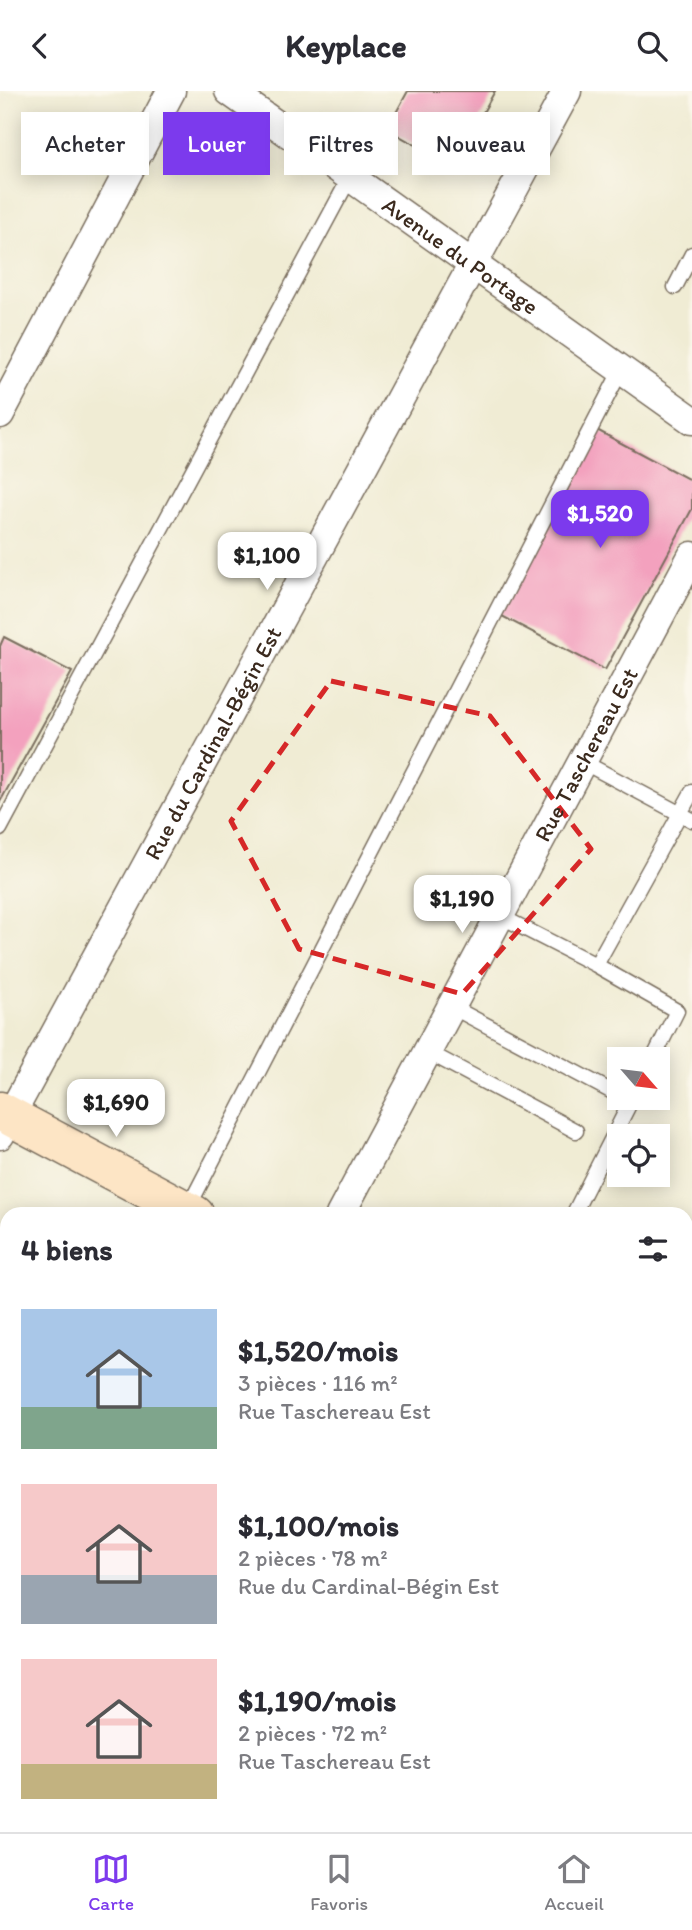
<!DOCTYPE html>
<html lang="fr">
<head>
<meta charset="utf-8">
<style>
  :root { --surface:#fff; --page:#f7f7f7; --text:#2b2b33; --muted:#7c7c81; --line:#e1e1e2; --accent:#7c3aed }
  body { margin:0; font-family:Itim,sans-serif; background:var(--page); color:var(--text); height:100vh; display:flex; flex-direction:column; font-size:26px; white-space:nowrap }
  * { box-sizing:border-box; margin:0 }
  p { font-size:23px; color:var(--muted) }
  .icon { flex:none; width:38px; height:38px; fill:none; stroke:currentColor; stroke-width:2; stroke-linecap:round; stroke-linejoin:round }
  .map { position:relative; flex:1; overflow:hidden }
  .drawer { position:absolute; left:0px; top:1116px; width:693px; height:625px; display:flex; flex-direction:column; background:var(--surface); border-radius:21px 21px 0 0; box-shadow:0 4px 18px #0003 }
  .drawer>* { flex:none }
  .top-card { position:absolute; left:21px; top:21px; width:651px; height:63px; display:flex; gap:14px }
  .needle { width:46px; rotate:118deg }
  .buttons { position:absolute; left:607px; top:956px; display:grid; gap:14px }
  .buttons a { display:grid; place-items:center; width:63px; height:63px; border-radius:0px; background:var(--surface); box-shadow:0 4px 18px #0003; font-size:35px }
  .price { position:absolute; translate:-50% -60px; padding:0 16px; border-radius:14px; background:#fff; color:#222; font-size:23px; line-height:46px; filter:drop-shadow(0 2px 4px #0008) }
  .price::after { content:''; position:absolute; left:50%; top:42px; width:21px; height:16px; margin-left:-10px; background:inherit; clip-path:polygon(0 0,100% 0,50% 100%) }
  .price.on { background:var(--accent); color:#fff }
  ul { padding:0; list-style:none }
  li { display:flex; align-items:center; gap:21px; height:175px; padding:0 21px }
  li span { display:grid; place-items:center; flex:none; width:196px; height:140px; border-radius:0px; color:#555 }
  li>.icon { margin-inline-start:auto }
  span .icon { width:84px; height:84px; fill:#fffc; stroke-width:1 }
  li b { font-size:30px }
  h2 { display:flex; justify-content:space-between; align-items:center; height:84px; padding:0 21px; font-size:30px }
  .pill { padding:0 24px; border-radius:0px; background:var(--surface); box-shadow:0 4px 18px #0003; font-size:24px; line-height:63px }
  .pill.on { background:var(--accent); color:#fff }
  header { display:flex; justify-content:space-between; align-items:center; height:91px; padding:0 21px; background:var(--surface); font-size:32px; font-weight:800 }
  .menu { display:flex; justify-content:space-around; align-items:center; height:98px; border-top:2px solid var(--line); background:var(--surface); font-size:19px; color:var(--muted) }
  .menu a { display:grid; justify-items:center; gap:4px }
  .menu .on { color:var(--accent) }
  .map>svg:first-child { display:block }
  .building { fill:#f3a1be }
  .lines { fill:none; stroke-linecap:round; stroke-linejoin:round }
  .service-casing { stroke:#7a6e5e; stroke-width:17 }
  .minor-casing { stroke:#7a6e5e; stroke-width:31 }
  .tertiary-casing { stroke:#7a6e5e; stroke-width:38 }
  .secondary-casing { stroke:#7a6e5e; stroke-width:41 }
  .path { stroke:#7a6e5e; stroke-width:4.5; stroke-dasharray:2 5; stroke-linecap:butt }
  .service { stroke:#fff; stroke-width:14 }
  .minor { stroke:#fff; stroke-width:28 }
  .tertiary { stroke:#fff; stroke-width:35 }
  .secondary { stroke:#fde5c5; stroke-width:38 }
  .marked { fill:none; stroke:#d62828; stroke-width:5; stroke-dasharray:14 9; stroke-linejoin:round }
  .labels { text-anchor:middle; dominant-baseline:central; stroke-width:6; stroke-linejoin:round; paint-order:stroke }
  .street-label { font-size:23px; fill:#3b2a1e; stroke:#fbf7ec }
</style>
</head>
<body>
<header><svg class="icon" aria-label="back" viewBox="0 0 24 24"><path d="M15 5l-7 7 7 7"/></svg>Keyplace<svg class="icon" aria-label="search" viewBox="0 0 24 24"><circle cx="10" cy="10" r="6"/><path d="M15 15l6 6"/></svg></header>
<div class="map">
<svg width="692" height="1741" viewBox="0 0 692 1741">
  <rect width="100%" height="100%" fill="#fbf7ec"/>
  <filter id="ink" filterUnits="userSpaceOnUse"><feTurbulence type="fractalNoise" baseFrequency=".0143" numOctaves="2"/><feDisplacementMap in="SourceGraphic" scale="14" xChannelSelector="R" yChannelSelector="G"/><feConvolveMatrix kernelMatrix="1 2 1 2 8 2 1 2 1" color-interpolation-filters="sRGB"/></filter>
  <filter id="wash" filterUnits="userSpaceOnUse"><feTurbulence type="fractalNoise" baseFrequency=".00686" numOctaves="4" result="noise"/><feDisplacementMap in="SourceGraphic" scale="28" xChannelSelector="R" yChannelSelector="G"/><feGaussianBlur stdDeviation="1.57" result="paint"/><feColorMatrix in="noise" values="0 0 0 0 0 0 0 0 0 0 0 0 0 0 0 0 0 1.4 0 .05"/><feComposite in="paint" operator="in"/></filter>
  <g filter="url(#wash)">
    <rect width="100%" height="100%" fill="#f0ecd4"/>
    <g id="blocks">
      <!-- building -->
      <path class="building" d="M408,0H495L453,75L387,38Z
        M595,338L692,390V418L605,579L498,523Z
        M4,546L72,581L0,711V555Z
        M686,1474L692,1478V1605L686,1615Z
        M497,1734H621L618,1741H493Z"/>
    </g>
  </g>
  <g filter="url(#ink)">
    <use href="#blocks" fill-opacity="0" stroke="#7a6e5e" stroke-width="2"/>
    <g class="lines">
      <defs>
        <path id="service" d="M675,196L692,163
          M583,671L692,729
          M0,738L350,86
          M500,825L596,874
          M452,916L620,1005
          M428,961L576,1040
          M653,968L677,920L596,874L692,701
          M187,1119L621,279
          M573,1124L633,1006
          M0,1456L7,1444
          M244,1741L247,1734"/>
        <g id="minor">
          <path id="s1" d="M229,0L692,329"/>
          <path d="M0,323L171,0"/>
          <path id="s2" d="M0,1044L567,0"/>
          <path id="s3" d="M340,1124L692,465"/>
          <path d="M11,1741L14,1734"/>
        </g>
        <path id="tertiary" d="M686,1249L692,1238
          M420,1741L424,1734"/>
        <path id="secondary" d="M0,1020L195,1124
          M686,1386L692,1389"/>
      </defs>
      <!-- service casing -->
      <use href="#service" class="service-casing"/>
      <!-- minor casing -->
      <use href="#minor" class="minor-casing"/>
      <!-- tertiary casing -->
      <use href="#tertiary" class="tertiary-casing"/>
      <!-- secondary casing -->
      <use href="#secondary" class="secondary-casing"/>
      <!-- path -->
      <path class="path" d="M686,1438L692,1441"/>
      <!-- service -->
      <use href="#service" class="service"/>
      <!-- minor -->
      <use href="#minor" class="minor"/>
      <!-- tertiary -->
      <use href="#tertiary" class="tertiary"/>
      <!-- secondary -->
      <use href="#secondary" class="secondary"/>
    </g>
  </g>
  <!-- marked area -->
  <path class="marked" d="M331,590L490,625L591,758L462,903L299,858L231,730Z"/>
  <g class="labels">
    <!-- street labels -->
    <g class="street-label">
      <text stroke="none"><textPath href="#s1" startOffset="284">Avenue du Portage</textPath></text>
      <text stroke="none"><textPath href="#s2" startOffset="446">Rue du Cardinal-Bégin Est</textPath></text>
      <text stroke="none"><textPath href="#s3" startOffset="522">Rue Taschereau Est</textPath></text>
    </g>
  </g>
</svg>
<div class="buttons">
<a><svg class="needle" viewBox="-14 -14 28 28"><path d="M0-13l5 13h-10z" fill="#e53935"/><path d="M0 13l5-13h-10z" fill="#7c7c81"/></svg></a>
<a><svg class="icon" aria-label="locate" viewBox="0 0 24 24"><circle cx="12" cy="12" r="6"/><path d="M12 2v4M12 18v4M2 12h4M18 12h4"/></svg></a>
</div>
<b class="price on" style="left:600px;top:459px">$1,520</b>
<b class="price" style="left:267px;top:501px">$1,100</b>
<b class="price" style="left:462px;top:844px">$1,190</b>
<b class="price" style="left:116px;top:1048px">$1,690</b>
<div class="top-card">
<a class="pill">Acheter</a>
<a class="pill on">Louer</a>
<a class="pill">Filtres</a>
<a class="pill">Nouveau</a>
</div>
<section class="drawer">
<h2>4 biens<svg class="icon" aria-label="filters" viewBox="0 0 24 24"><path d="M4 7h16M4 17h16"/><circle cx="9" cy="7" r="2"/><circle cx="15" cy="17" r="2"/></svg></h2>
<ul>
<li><span style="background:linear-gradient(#a9c7e8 70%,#7fa58c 0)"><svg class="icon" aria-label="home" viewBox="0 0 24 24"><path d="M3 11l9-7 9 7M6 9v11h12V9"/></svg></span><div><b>$1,520/mois</b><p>3 pièces · 116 m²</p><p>Rue Taschereau Est</p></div></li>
<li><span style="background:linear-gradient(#f6c9c9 65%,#9aa5b1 0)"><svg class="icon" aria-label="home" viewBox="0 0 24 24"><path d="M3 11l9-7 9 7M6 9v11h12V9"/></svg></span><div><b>$1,100/mois</b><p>2 pièces · 78 m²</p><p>Rue du Cardinal-Bégin Est</p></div></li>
<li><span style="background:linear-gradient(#f6c9c9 75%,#c2b280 0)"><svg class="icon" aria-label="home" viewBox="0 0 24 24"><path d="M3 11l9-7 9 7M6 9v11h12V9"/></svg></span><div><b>$1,190/mois</b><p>2 pièces · 72 m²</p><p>Rue Taschereau Est</p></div></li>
</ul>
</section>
</div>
<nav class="menu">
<a class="on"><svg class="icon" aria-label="map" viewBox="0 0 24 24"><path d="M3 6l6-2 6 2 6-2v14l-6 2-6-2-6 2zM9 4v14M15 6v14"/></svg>Carte</a>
<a><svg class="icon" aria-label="saved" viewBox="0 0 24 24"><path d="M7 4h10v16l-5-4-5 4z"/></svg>Favoris</a>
<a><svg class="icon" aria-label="home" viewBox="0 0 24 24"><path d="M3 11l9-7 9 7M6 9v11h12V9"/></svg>Accueil</a>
</nav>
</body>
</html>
